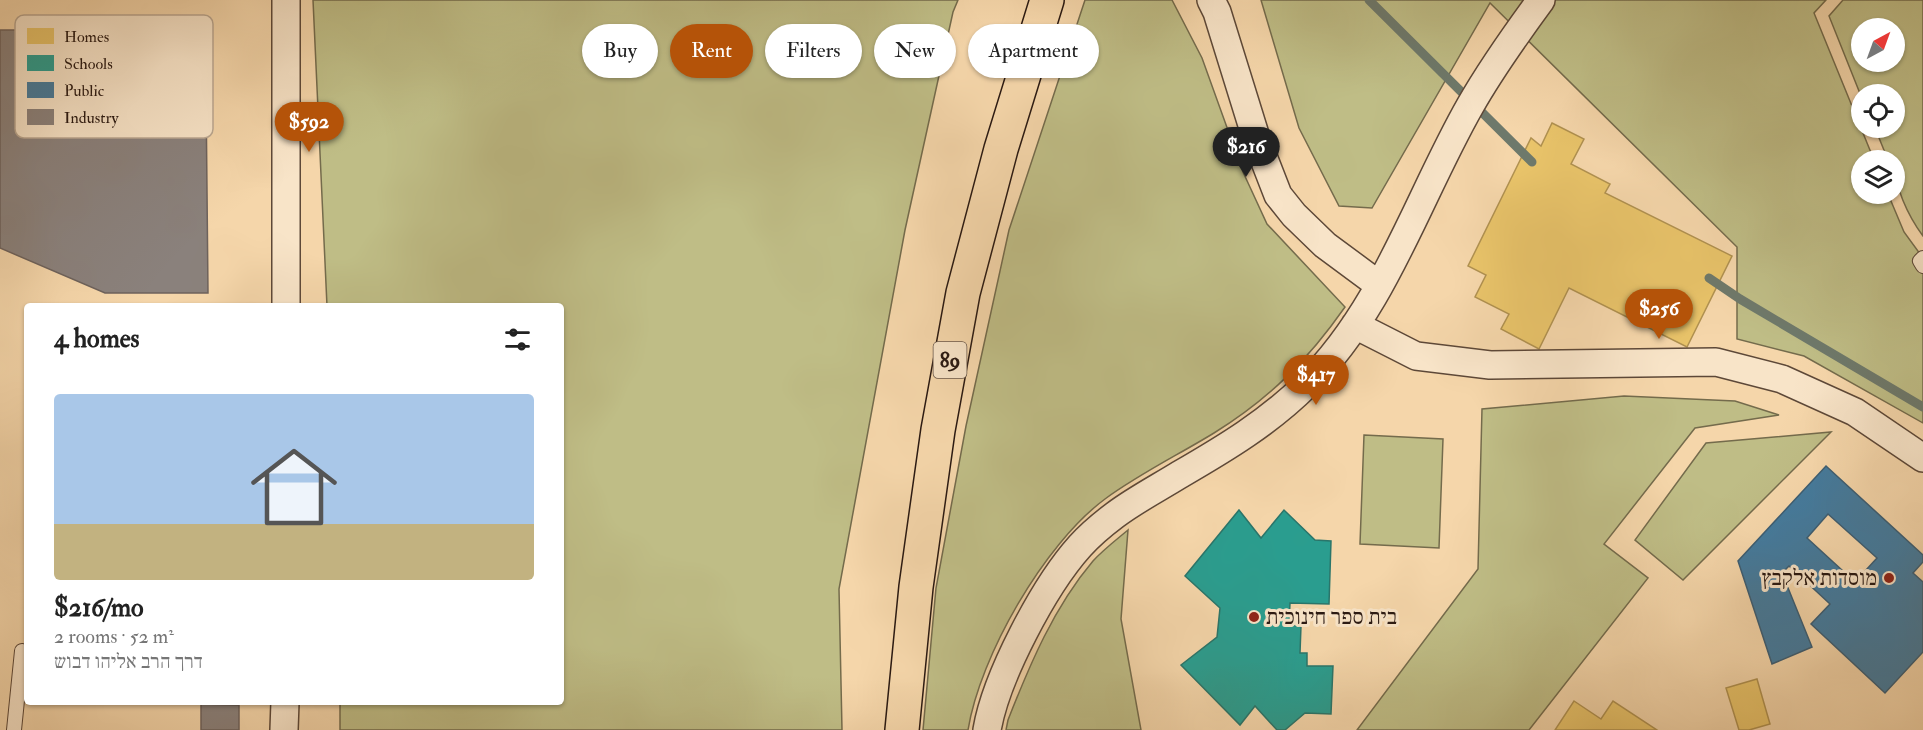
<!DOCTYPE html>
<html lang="en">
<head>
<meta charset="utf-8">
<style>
  :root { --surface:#fff; --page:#f6f6f6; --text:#222; --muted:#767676; --line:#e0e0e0; --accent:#b45309 }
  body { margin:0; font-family:"IM FELL Double Pica","Frank Ruhl Libre",serif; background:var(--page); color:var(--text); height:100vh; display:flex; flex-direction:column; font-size:22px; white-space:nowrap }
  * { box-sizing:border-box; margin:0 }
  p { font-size:20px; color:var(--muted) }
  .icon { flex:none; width:33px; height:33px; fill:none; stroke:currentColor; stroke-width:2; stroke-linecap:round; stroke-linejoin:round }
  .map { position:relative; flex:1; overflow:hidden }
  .sheet { position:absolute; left:24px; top:303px; width:540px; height:402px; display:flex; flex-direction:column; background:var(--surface); border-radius:6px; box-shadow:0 2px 4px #0004 }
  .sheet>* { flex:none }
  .banner { position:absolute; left:582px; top:24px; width:570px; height:54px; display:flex; gap:12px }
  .needle { width:39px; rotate:41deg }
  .fabs { position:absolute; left:1851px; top:18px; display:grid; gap:12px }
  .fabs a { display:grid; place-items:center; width:54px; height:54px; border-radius:50%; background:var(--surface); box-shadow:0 2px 4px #0004; font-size:30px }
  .price { position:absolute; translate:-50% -51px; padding:0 14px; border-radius:21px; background:var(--accent); color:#fff; font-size:20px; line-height:39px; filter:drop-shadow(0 2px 3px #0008) }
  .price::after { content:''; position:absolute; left:50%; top:36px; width:18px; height:14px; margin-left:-9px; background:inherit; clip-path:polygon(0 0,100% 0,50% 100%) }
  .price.current { background:#222; color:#fff }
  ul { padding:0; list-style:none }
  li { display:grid; align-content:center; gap:12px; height:318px; padding:0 30px }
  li+li { border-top:2px solid var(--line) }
  li span { display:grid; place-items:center; height:186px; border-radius:6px; color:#555 }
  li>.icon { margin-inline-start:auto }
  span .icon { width:108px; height:108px; fill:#fffc; stroke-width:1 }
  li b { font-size:26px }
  h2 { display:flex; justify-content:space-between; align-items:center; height:72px; padding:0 30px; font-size:26px }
  .pill { padding:0 21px; border-radius:27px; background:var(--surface); box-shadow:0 2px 4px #0004; font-size:21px; line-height:54px }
  .pill.current { background:var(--accent); color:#fff }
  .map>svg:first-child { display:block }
  .green { fill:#bfbd86; stroke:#746b4c; stroke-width:1.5; fill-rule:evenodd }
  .homes { fill:#e9c46a; stroke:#b09150; stroke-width:1.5 }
  .schools { fill:#2a9d8f; stroke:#2a756a; stroke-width:1.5 }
  .public { fill:#457b9d; stroke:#3d5e73; stroke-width:1.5; fill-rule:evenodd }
  .industry { fill:#8a817c; stroke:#6d625c; stroke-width:1.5 }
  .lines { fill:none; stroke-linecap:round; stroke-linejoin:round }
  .stream { stroke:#6e796b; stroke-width:9 }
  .service-casing { stroke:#5d4838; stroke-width:16 }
  .minor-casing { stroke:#5d4838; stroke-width:30 }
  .trunk-casing { stroke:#2a1912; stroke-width:36 }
  .service { stroke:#f8e4c8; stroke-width:14 }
  .minor { stroke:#f8e4c8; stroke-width:27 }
  .trunk { stroke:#f5d6aa; stroke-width:33 }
  .poi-dot { fill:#8f2418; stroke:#f8e4c8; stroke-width:2 }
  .labels { text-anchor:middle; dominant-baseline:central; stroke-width:6; stroke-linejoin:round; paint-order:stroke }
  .shield { fill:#f8e4c8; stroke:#685649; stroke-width:1.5 }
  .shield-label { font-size:21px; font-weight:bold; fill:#2a1912 }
  .poi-label { font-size:22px; fill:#2a1912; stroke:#f8e4c8; text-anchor:end }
  .key { fill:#f8e4c8; stroke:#baa791; stroke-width:1.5 }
  .key-label { font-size:16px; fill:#2a1912 }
</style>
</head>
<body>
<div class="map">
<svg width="1923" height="730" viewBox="0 0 1923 730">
  <rect width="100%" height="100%" fill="#f5d6aa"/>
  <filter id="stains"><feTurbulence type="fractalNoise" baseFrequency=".00333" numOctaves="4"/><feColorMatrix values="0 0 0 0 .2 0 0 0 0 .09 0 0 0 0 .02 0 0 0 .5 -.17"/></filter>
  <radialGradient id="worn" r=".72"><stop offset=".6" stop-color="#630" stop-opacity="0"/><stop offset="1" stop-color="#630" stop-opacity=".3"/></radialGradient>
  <!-- green -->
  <path class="green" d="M313,0H958L953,12L905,230L839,589L842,730H340V702H561V306H327Z
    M1085,0H1172L1202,58L1243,172L1267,224L1345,307C1308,360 1269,399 1214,433C1178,455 1139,474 1105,499C1044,544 980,656 968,730H923L936,588L966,426L1009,230Z
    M1261,0H1826L1814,13L1874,160H1862V194H1888L1904,232L1923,258V423L1804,356L1737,339V247L1490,3L1372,208L1339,206L1299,128Z
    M1843,0H1923V236C1908,216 1894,186 1894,160H1888L1875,128H1894V94L1861,96L1829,16ZM1862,28H1894V62H1862Z
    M1624,396L1735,401L1779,415L1695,428L1604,544L1648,578L1529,730H1357L1478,569L1482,409Z
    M1831,432L1683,580L1635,540L1706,443Z
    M1364,435L1443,439L1439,548L1360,544Z
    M1128,530L1121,619L1141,730H1006L1008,720C1030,664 1054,607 1093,561C1103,550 1116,540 1128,530Z"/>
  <!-- homes -->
  <path class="homes" d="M1552,123L1584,139L1571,164L1610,184L1605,193L1732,256L1687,347L1569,288L1539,349L1501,329L1509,314L1475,297L1486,275L1468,266L1531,138L1541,146Z
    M1757,679L1770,724L1749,730H1739L1726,688Z
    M1574,701L1601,719L1613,701L1657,730H1555Z"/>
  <!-- schools -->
  <path class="schools" d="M1239,510L1261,538L1284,510L1315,540L1331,541L1329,604L1290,603L1289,625L1301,626L1300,653H1307V666H1333L1331,714L1305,713L1285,730H1277L1255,706L1240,725L1181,665L1217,637L1220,608L1185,576Z"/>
  <!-- public -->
  <path class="public" d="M1826,466L1923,555V562L1913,573L1923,582V652L1885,693L1811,624L1830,604L1789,566L1782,573L1812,647L1772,664L1738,561ZM1828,514L1877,558L1855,582L1807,538Z"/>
  <!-- industry -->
  <path class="industry" d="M0,30H101V89H206L208,293H105L0,248Z
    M201,704L239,705V730H201Z"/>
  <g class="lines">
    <!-- stream -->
    <path class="stream" d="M1369,0L1532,162
      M1709,278L1740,299L1923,407"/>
    <defs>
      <path id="service" d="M1923,258L1920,261L1923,266
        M14,730L22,651"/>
      <path id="minor" d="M1211,0L1217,12L1257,141L1278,195L1294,215L1325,245L1379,285
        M286,306V0
        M1355,325L1416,356L1490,365L1716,362L1782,379L1855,412L1923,458
        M284,730L285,702
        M987,730C996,677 1044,586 1080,546C1090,535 1103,524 1115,515C1135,500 1158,488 1179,475C1224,449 1269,422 1306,385C1384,309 1417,199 1470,106C1491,69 1516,34 1541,0"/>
      <path id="trunk" d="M902,730L916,587L938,430L963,293L1001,149L1047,0"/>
    </defs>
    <!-- service casing -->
    <use href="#service" class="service-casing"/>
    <!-- minor casing -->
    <use href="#minor" class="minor-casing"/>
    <!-- trunk casing -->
    <use href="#trunk" class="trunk-casing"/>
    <!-- service -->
    <use href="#service" class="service"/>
    <!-- minor -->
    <use href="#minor" class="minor"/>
    <!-- trunk -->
    <use href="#trunk" class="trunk"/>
  </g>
  <!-- markers -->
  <g class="poi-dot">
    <circle cx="1889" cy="578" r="6"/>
    <circle cx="1254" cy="617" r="6"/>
  </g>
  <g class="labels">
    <!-- shield labels -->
    <rect class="shield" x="933.5" y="342" width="33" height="36" rx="4.5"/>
    <g class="shield-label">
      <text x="950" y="360">89</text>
    </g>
    <!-- poi labels -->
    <g class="poi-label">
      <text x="1877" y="578">מוסדות אלקבץ</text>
      <text x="1266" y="617" text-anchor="start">בית ספר חינוכית</text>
    </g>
  </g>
  <!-- legend -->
  <rect x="15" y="15" width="198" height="123" rx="9" class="key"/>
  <rect x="27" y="28" width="27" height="16" fill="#e9c46a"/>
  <rect x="27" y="55" width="27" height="16" fill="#2a9d8f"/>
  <rect x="27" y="82" width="27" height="16" fill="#457b9d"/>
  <rect x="27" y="109" width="27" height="16" fill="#8a817c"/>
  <g class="key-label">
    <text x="64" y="42">Homes</text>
    <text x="64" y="69">Schools</text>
    <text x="64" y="96">Public</text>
    <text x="64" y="123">Industry</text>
  </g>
  <rect width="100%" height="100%" filter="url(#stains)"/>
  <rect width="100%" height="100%" fill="url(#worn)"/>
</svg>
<div class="fabs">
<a><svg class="needle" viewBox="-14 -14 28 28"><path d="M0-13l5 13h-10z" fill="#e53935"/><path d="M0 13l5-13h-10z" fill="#767676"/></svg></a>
<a><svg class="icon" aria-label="locate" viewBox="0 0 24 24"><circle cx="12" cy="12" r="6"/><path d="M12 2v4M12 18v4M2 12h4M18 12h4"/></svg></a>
<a><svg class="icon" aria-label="layers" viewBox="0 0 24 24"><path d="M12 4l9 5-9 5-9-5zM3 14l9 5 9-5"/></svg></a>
</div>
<b class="price" style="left:309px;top:153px">$592</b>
<b class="price current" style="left:1246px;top:178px">$216</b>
<b class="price" style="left:1659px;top:340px">$256</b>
<b class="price" style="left:1316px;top:406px">$417</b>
<div class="banner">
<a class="pill">Buy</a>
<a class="pill current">Rent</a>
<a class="pill">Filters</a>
<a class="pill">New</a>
<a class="pill">Apartment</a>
</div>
<section class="sheet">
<h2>4 homes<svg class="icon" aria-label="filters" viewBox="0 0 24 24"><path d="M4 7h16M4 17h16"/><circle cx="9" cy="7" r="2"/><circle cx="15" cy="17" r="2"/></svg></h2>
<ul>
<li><span style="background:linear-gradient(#a9c7e8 70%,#c2b280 0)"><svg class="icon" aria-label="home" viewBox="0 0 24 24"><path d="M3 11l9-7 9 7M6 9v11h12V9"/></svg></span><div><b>$216/mo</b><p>2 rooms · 52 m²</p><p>דרך הרב אליהו דבוש</p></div></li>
</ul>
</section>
</div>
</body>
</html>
